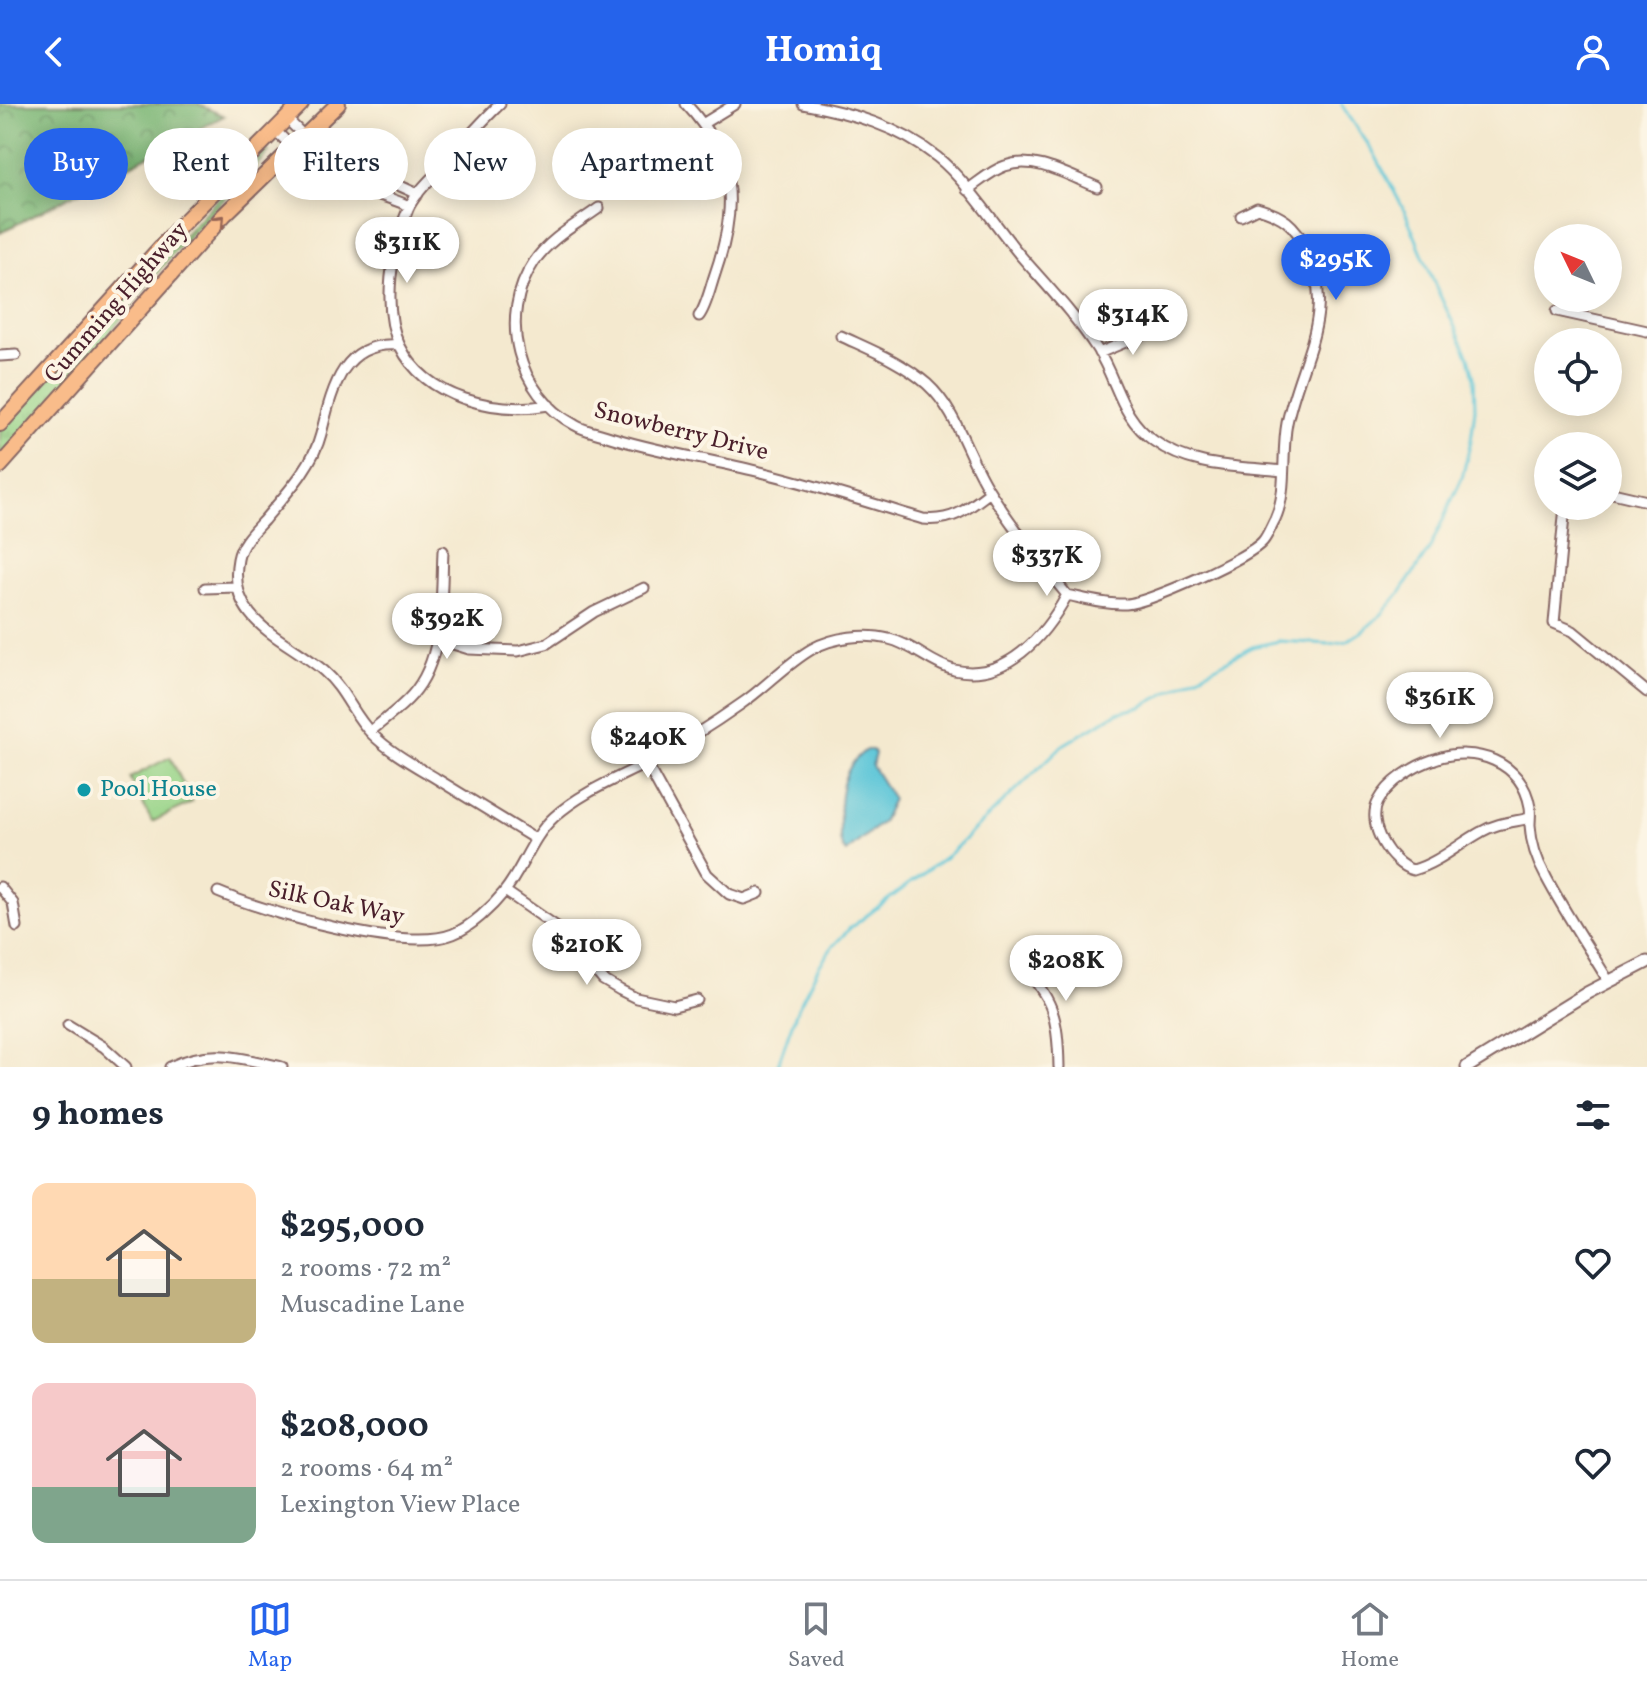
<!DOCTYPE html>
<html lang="en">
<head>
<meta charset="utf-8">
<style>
  :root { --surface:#fff; --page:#f2f2f3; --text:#1f2937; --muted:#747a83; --line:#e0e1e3; --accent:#2563eb }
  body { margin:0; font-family:Vollkorn,serif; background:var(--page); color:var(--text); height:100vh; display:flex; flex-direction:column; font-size:30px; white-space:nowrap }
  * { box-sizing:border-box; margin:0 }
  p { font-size:26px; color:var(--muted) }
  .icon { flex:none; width:44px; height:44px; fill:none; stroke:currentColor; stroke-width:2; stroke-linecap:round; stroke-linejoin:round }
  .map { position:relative; height:963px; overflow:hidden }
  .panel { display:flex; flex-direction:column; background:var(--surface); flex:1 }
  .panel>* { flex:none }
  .hud { position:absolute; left:24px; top:24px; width:800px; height:72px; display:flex; gap:16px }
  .needle { width:52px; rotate:313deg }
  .controls { position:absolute; left:1534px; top:120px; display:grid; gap:16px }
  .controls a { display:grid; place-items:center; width:88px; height:88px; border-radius:50%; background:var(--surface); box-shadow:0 4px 20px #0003; font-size:40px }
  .price { position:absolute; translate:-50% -68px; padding:0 18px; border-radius:28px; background:#fff; color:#222; font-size:26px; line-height:52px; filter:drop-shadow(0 2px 4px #0008) }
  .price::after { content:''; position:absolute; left:50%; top:48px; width:24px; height:18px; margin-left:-12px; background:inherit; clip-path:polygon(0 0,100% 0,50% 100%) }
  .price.current { background:var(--accent); color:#fff }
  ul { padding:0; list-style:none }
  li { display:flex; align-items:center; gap:24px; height:200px; padding:0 32px }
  li span { display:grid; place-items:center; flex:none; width:224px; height:160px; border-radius:16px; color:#555 }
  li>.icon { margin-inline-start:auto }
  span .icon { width:96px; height:96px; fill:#fffc; stroke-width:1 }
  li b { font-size:34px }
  h2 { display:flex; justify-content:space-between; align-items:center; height:96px; padding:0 32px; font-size:34px }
  .tag { padding:0 28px; border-radius:36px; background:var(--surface); box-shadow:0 4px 20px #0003; font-size:28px; line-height:72px }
  .tag.current { background:var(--accent); color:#fff }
  header { display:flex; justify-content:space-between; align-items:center; height:104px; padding:0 32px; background:var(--accent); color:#fff; font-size:36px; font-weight:700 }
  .tab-bar { display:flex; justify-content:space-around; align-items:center; height:112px; border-top:2px solid var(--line); background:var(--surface); font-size:22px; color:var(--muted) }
  .tab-bar a { display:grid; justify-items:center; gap:4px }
  .tab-bar .current { color:var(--accent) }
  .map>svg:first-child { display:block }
  .grass { fill:url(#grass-tufts); stroke:#727a5a; stroke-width:2 }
  .forest { fill:url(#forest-crowns); stroke:#626a50; stroke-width:2 }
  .pitch { fill:#99d489; stroke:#727a5a; stroke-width:2 }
  .water { fill:#5dc6d8; stroke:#547282; stroke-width:2 }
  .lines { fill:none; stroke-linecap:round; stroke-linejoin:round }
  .stream { stroke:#5dc6d8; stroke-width:3 }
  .minor-casing { stroke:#866664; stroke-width:13 }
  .tertiary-casing { stroke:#866664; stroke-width:15 }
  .trunk-casing { stroke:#866664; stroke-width:18 }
  .minor { stroke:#fff; stroke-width:9 }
  .tertiary { stroke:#fff; stroke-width:11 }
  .trunk { stroke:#f9bc8a; stroke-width:14 }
  .oneway { stroke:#996656 }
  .culture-dot { fill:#0f9aa8; stroke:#fcf5e5; stroke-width:3 }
  .labels { text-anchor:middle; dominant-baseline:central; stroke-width:8; stroke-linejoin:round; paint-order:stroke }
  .street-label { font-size:24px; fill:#4a1f2b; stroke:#fcf5e5 }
  .culture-label { font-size:24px; fill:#0d838f; stroke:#fcf5e5; text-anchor:start }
</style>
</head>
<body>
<header><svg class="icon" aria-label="back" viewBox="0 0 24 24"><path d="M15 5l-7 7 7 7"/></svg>Homiq<svg class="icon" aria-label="person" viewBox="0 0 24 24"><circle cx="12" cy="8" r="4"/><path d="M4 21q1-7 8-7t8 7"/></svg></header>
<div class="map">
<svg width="1647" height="963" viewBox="0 0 1647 963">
  <defs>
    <pattern id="grass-tufts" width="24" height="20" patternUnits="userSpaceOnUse" patternTransform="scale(2)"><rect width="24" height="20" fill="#99d489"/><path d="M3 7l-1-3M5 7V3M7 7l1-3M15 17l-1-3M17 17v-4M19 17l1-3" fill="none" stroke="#85b676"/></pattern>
    <pattern id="forest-crowns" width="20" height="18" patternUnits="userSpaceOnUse" patternTransform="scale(2)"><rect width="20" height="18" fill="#7ab675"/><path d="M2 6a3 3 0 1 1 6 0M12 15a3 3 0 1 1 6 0" fill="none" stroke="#669360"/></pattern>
  </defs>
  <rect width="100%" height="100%" fill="#fcf5e5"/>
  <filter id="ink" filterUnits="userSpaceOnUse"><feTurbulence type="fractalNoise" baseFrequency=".0125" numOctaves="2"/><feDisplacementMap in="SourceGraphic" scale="16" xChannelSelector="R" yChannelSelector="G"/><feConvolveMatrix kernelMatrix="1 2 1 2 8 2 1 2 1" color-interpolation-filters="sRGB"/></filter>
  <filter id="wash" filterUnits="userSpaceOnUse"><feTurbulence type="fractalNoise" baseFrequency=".006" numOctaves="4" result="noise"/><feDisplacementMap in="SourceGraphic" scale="32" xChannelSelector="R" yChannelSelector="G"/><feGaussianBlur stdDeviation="1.8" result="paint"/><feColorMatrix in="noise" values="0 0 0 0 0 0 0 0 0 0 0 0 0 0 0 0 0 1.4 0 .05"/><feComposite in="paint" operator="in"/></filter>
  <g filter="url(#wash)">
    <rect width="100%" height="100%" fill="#f4e9cf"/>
    <!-- grass -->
    <path class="grass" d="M265,45L269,48L173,149L87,258L0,353V326Z"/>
    <!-- forest -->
    <path class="forest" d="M0,0H198L224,12L0,129Z"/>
    <!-- pitch -->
    <path class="pitch" d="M170,653L192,698L152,718L130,674Z"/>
    <!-- water -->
    <path class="water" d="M866,646H872L875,649L872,662L893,695L882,718L846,748C839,741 840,733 840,723C839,693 840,665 866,646Z"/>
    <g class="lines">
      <!-- stream -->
      <path class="stream" d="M777,963L797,906L818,864L833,842L850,824L948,751L1063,641L1117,609L1141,603L1252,543L1279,537L1330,540L1347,537L1363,527L1381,511L1398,492L1429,446L1462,374L1471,336L1475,305L1474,274L1469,253L1436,183L1405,108L1374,49L1341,0"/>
    </g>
  </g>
  <g filter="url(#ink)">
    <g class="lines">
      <defs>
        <path id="minor" d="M500,0C478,21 458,44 438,67C427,79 414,91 408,105C392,143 381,204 400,242C426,295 496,310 549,301
          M686,0C738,56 738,104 714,173C710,185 706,203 699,212
          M803,0C852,9 898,22 937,53C965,75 996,122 1020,151C1047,182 1075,211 1097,245C1118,278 1120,313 1154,337C1191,364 1239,362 1282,367
          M287,15L329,57L378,72L418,90
          M704,19L735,0
          M275,26C293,44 314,68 338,78C361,87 386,91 409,102
          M967,86C979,78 992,66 1005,62C1035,51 1069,72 1097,83
          M599,104C577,120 549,135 534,158C497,213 517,290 575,321C583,326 594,328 604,331C652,347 703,354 752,366C810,379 866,398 923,415C952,418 968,405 990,388
          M1557,207L1647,227
          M841,232C871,246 902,258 927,280C958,308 967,352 989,386C1012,423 1040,458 1067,491C1086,495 1106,501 1126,500C1148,499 1249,454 1263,437C1268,431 1271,422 1275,415C1288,387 1281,350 1287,319C1300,255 1338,210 1306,144C1295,120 1282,111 1257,104L1241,112
          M399,241C342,236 332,286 321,330C313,362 285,391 264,416C253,428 241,439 238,455C226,518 286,534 324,567C345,585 353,611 372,630C390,648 414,661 437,675C470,695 502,715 535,735
          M1099,249L1154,226
          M0,252L16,251
          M1608,388L1647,397
          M1565,402L1554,519L1573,527L1647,588
          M205,484L237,483
          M437,535L469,545L518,547L546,540L594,508L644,484
          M370,628C383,616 400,605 412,591C445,554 441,493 443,447
          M646,659L707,770L729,790L744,795L759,789
          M1530,714C1513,718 1496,719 1481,728C1459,740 1438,759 1413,766C1390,760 1366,720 1378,698C1389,677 1414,662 1435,655C1474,641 1522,657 1530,703C1531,709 1530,715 1530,721C1531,740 1537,757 1546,773C1565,809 1588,843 1609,878
          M0,783L13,799L17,823
          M505,787L560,825L603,876L620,886L636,894L674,902L697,896
          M218,788C265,808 406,849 453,830C471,823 492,803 504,788C523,765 531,734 554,713C579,690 613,676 643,661C676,643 710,622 741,600C766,583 786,560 812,545C833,533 866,529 889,535C912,540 931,560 954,566C1006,578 1045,532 1067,491
          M1018,856C1053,895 1058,911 1059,963
          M68,921L104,943L126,963
          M170,963C212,943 239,954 282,963"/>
        <path id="tertiary" d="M1467,963L1587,889L1647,858"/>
        <path id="trunk" d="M0,320L181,121L301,0
          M0,362L224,111L338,0"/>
      </defs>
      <!-- minor casing -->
      <use href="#minor" class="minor-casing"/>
      <!-- tertiary casing -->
      <use href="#tertiary" class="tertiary-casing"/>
      <!-- trunk casing -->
      <use href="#trunk" class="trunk-casing"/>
      <!-- minor -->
      <use href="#minor" class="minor"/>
      <!-- tertiary -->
      <use href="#tertiary" class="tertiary"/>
      <!-- trunk -->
      <use href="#trunk" class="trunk"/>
    </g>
    <!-- one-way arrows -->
    <defs><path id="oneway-chevron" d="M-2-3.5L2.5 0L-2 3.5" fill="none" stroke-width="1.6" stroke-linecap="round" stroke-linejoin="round" transform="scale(2)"/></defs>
    <use class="oneway" href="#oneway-chevron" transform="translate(220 116) rotate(-47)"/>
  </g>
  <!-- markers -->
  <circle class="culture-dot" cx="84" cy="686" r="8"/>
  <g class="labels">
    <!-- street labels -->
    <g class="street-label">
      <text transform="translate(117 199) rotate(-49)">Cumming Highway</text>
      <text transform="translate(681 328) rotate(14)">Snowberry Drive</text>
      <text transform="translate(336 800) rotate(12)">Silk Oak Way</text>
    </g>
    <!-- culture labels -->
    <g class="culture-label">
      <text x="100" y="686">Pool House</text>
    </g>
  </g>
</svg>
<div class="controls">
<a><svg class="needle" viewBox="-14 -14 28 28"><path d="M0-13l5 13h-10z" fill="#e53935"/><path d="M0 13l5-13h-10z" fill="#747a83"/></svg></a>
<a><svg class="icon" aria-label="locate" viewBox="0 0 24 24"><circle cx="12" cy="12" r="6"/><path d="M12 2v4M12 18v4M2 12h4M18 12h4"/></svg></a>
<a><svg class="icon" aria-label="layers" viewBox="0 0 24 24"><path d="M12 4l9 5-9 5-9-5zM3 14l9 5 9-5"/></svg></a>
</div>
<b class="price" style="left:407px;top:181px">$311K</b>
<b class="price current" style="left:1336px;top:198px">$295K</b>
<b class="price" style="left:1133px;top:253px">$314K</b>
<b class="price" style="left:1047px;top:494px">$337K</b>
<b class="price" style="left:447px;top:557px">$392K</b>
<b class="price" style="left:1440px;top:636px">$361K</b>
<b class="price" style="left:648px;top:676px">$240K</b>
<b class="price" style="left:587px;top:883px">$210K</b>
<b class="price" style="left:1066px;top:899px">$208K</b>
<div class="hud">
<a class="tag current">Buy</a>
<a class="tag">Rent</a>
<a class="tag">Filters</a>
<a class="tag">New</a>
<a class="tag">Apartment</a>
</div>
</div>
<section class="panel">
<h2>9 homes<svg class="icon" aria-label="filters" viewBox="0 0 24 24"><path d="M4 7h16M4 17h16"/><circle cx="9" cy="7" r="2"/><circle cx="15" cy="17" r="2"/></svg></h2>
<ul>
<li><span style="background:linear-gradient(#ffd9b3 60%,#c2b280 0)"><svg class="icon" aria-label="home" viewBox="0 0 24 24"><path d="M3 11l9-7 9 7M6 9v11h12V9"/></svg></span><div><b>$295,000</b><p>2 rooms · 72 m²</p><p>Muscadine Lane</p></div><svg class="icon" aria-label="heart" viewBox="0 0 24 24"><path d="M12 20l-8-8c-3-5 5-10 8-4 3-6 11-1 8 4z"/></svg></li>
<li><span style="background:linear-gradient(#f6c9c9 65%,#7fa58c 0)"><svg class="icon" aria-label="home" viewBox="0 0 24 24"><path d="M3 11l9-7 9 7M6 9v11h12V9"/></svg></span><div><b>$208,000</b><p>2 rooms · 64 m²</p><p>Lexington View Place</p></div><svg class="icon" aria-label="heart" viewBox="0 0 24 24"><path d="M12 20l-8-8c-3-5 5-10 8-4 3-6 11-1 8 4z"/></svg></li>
</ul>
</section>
<nav class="tab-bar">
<a class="current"><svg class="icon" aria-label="map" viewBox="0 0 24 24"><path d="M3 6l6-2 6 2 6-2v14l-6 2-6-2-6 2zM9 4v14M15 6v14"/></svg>Map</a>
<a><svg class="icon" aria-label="saved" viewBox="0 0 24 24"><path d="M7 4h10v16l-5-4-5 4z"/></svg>Saved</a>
<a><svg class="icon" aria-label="home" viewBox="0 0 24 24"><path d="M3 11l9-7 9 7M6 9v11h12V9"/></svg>Home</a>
</nav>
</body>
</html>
